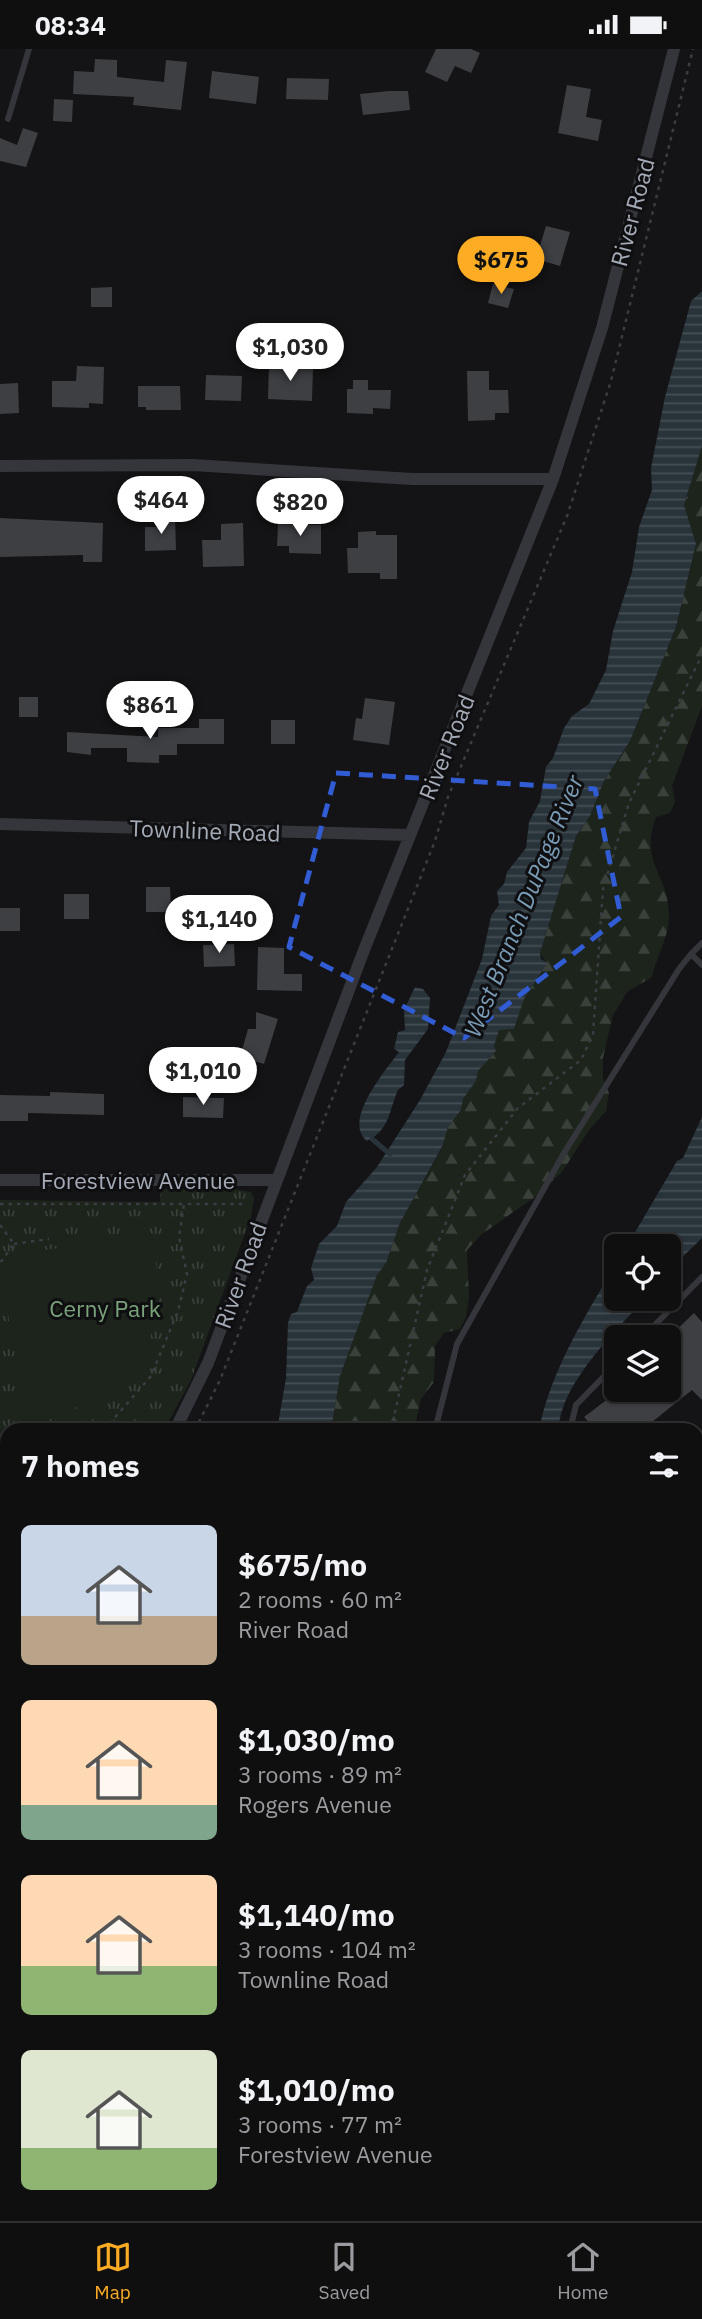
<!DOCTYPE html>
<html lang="en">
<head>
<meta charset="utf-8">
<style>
  :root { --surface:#0f0f10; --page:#181819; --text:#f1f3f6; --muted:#9b9c9f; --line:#2f2f30; --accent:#feac24 }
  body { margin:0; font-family:"IBM Plex Sans",sans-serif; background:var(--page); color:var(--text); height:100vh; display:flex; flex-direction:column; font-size:26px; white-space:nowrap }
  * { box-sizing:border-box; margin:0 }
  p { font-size:23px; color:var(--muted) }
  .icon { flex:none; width:38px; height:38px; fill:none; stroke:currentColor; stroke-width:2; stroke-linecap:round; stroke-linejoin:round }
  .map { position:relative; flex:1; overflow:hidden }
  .sheet { position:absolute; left:0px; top:1374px; width:704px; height:800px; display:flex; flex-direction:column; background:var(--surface); border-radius:21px 21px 0 0; box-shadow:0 2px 5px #0004,0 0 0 2px var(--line) }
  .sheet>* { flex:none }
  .fabs { position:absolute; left:604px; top:1185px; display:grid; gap:14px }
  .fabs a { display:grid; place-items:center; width:77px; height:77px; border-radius:10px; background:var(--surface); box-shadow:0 2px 5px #0004,0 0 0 2px var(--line); font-size:35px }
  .price { position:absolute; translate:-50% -60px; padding:0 16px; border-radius:24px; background:#fff; color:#222; font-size:23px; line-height:46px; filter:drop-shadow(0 2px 4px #0008) }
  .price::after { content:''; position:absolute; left:50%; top:42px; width:21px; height:16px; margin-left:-10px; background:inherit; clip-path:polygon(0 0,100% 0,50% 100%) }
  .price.selected { background:var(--accent); color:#111 }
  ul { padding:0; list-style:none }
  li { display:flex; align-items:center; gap:21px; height:175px; padding:0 21px }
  li span { display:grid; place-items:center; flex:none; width:196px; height:140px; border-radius:10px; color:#555 }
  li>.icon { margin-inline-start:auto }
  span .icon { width:84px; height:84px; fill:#fffc; stroke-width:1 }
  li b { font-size:30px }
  h2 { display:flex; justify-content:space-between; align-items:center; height:84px; padding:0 21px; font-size:30px }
  .status { display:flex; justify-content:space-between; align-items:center; height:49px; padding:0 35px; background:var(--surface); direction:ltr }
  .status svg { height:19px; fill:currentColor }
  .menu { display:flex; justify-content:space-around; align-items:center; height:98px; border-top:2px solid var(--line); background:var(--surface); font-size:19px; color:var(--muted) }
  .menu a { display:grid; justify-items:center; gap:4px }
  .menu .selected { color:var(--accent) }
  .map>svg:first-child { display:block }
  .built { fill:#202023 }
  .grass { fill:url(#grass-tufts) }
  .forest { fill:url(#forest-firs) }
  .pitch { fill:#1c241c }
  .water { fill:url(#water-rules) }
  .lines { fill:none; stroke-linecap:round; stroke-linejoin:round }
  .stream { stroke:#29333a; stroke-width:5 }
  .building { fill:#3e3f43 }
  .path { stroke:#3a3d42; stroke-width:2.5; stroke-dasharray:3.5 5; stroke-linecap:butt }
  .lane { stroke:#34363b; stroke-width:6 }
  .street { stroke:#34363b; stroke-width:12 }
  .secondary { stroke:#42454b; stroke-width:18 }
  .marked { fill:none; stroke:#315cd3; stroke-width:5; stroke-dasharray:14 9; stroke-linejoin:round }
  .labels { text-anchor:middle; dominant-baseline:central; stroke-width:6; stroke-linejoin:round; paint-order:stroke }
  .street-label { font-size:23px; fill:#a4abb7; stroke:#0f0f11 }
  .park-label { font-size:23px; fill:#7aa37b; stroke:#0f0f11 }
  .water-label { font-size:24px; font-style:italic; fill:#799bb5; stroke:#0f0f11 }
</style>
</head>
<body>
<div class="status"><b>08:34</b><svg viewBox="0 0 49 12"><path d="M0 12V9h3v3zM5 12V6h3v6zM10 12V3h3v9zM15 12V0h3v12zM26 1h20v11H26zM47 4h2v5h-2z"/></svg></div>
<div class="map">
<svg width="702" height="2172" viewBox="0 0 702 2172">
  <defs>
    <pattern id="grass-tufts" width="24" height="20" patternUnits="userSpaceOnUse" patternTransform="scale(1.75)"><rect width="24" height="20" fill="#1c241c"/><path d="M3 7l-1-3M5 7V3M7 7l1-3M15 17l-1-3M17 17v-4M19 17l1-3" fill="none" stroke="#3a413b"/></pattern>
    <pattern id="forest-firs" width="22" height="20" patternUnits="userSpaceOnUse" patternTransform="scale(1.75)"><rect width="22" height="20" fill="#1c241c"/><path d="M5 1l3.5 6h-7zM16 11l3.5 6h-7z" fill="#3a413b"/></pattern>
    <pattern id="water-rules" width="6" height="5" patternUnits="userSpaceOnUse" patternTransform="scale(1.75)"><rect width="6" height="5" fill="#29333a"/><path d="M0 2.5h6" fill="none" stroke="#454e54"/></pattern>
  </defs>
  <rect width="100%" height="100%" fill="#141416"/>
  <!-- built -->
  <path class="built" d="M7,1568V2166L252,2167L250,2172H0V1573Z
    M702,2045V2172H558L565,2166H696V2050Z"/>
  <!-- grass -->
  <path class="grass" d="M161,1140H234L251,1143L254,1149L251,1168L191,1331L164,1381H7V1423H0V1151L160,1153Z"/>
  <!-- forest -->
  <path class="forest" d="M702,397V657L672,737L675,753L670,764L656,768C639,814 668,823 669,866C670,885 656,909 652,928L627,943L613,966L603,1009V1030L609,1044L606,1062L589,1081L562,1123L535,1148L482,1185L467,1201L469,1249L466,1268L460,1280L444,1284L435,1297L434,1333L421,1350L414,1381H331L340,1327L377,1226L386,1214L400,1174L443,1097L448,1078L461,1061L463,1050L476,1032L478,1022L496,1002L494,997L499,981L504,979L546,914L540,904L576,787L590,767L604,732L630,692L676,578L696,495L684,456Z"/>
  <!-- pitch -->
  <path class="pitch" d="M151,1184C174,1298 136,1345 27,1375L0,1219L8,1207Z"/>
  <!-- water -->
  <path class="water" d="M702,242V397L684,456L696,495L676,578L630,692L604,732L590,767L576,787L540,904L541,910L547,914L524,950L514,980L499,981L494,997L496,1002L478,1022L476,1032L463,1050L461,1061L448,1078L443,1096L400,1174L386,1214L377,1226L340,1327L331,1381H277L286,1329L288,1274L291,1265L297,1263L307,1237L314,1231L311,1219L319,1195L337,1177L346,1153L377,1118L420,1051L446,1003L482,910L491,867L499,856L497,842L504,835L507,823L526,799L529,773L540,752L546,718L553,709L564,679L572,667L589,655L606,621L613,582L632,523L639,478L652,441L651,419L665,348L691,252Z
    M415,938L423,940L430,949L428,980L405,1011L404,1036L398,1041C389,1061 390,1081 367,1092C342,1072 385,1022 399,1003L394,1000L398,983L405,981L404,961Z
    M702,1068V1189L669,1221L668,1197H627L677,1112L683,1109Z
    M616,1215V1250H645C616,1281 559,1337 559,1381H539C551,1321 585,1267 616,1215Z
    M697,1578L702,1584V1710L697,1715Z"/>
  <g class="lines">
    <!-- stream -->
    <path class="stream" d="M372,1090L390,1105"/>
  </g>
  <!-- building -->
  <path class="building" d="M436,0H471L480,4L471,24L455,17L447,33L425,23Z
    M95,10L117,11V28L164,33L166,11L187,13L181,61L133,56L134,48L73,45L74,22L94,23Z
    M212,22L259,28L256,55L209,49Z
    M287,29L329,30L328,51L286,50Z
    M567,36L591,40L586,68L602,71L598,92L558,84Z
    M389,42H408L410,61L363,66L360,45Z
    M54,50L73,51L72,73L53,72Z
    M23,79L38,84L26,118L0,112V89L17,96Z
    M546,177L570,183L560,217L536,210Z
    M493,235L514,240L508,259L488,254Z
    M112,238V258H91V239Z
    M269,316L313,318L312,352L268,350Z
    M77,317L104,318L103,355L89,354V359L52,358V332H76Z
    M467,322H489V341H508L509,364H495V371L468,372Z
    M206,326L242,327L241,352L205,351Z
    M353,331H368V341H391L390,360L373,359V365L347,364V340H353Z
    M18,334L19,364L0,365V335Z
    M138,337H180L181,361H146V358H138Z
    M0,469L103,474L102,513H83V506L0,508Z
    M160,469H175L176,501L145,502V478H160Z
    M243,474L244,517L203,518L202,491H221V475Z
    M278,475L321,476V505L289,504V497H277Z
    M376,482V486H397V530H380V524H348L347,499H358V483Z
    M19,648H38V668H19Z
    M365,649L395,653L389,696L353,691L356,669L362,670Z
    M199,670H224V695H177V706H159V714L127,713V699H91V706L67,703V683L158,688V679H199Z
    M271,671H295V695H271Z
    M146,838H170L171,863H146Z
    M64,845H89V870H64Z
    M0,859H20V882H0Z
    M234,895L235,917L204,918L203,896Z
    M258,898L284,899V925H302V942L257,941Z
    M256,963L278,970L264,1015L240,1008L248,980H256Z
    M50,1043L104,1045V1066L28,1064V1072H0V1046L50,1047Z
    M183,1048L224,1049L223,1069L183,1068Z
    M694,1264L702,1273V1351L692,1341L642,1381H596L584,1368L621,1340H668V1289Z"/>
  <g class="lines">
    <!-- path -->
    <path class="path" d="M0,1155H182
      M0,1176L14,1195L0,1214
      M14,1195L49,1190
      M113,1372L132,1381
      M104,1381L151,1327L178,1262L187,1225L179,1188L184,1155H245
      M195,1381L220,1331L435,792L448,748L567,467L611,332L693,0
      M391,1381L427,1221L465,1126L518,1059L581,1011L593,985L603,840L629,754L702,606
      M0,1406L7,1405
      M0,1583L7,1577
      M0,1872L7,1877
      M696,2061L702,2056
      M0,2110L7,2115
      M337,2172L340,2166
      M573,2172L579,2166"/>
    <!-- lane -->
    <path class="lane" d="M8,70L29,0
      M691,905L702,894
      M643,1288L702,1228
      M435,1381L457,1295L564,1104L679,920L691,905L702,916
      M570,1381L576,1356L616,1315
      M696,1549L702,1555
      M696,1789L702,1784
      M0,1827L7,1824
      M0,1849L7,1854
      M696,1993L702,1999"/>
    <!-- street -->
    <path class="street" d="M0,417L193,416L412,430H553
      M0,775L409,786
      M0,1131H275
      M175,1381L208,1314L364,901L553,430L602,279L674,0
      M0,1560L7,1555"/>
    <!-- secondary -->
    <path class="secondary" d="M696,1977L702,1972
      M696,2021L702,2016
      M493,2172L499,2166
      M533,2172L540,2166"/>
  </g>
  <!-- marked area -->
  <path class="marked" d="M336,724L595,740L621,868L464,989L289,898Z"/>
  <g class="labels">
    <!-- street labels -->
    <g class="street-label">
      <text transform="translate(632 163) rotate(-75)">River Road</text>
      <text transform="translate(446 698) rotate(-68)">River Road</text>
      <text transform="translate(205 781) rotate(2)">Townline Road</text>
      <text x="138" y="1131">Forestview Avenue</text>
      <text transform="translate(240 1226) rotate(-70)">River Road</text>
    </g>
    <!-- park labels -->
    <g class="park-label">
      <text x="105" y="1259">Cerny Park</text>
    </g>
    <!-- water labels -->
    <g class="water-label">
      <text transform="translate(523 857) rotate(-68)">West Branch DuPage River</text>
    </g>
  </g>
</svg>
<div class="fabs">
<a><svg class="icon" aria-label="locate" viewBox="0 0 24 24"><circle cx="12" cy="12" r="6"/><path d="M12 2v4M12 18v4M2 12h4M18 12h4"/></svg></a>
<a><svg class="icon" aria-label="layers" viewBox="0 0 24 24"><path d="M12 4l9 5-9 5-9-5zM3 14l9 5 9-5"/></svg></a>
</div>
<b class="price selected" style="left:501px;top:247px">$675</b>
<b class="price" style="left:290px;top:334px">$1,030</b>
<b class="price" style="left:161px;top:487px">$464</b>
<b class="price" style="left:300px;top:489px">$820</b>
<b class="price" style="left:150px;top:692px">$861</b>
<b class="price" style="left:219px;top:906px">$1,140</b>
<b class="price" style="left:203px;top:1058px">$1,010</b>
<section class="sheet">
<h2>7 homes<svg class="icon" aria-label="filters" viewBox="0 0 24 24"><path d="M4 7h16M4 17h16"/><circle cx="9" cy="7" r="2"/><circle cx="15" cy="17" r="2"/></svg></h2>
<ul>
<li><span style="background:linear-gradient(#c9d6e8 65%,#b9a48a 0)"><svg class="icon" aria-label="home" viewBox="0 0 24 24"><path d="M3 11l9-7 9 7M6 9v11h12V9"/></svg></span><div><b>$675/mo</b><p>2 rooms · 60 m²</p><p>River Road</p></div></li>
<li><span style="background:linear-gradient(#ffd9b3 75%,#7fa58c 0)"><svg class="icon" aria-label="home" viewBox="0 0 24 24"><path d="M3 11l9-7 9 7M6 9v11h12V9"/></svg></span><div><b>$1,030/mo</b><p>3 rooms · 89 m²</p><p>Rogers Avenue</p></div></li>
<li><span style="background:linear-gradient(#ffd9b3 65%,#8fb573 0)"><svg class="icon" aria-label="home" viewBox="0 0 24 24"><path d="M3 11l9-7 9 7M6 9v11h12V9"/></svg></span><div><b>$1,140/mo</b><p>3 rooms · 104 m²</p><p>Townline Road</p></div></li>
<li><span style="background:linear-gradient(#dfe7d0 70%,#8fb573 0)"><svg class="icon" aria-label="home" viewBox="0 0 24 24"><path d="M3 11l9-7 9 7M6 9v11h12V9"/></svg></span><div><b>$1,010/mo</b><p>3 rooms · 77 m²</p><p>Forestview Avenue</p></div></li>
</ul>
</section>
</div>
<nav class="menu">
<a class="selected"><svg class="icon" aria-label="map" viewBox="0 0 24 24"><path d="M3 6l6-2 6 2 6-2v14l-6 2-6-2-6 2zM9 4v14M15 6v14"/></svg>Map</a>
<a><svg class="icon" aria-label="saved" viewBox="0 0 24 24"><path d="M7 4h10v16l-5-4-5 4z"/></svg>Saved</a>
<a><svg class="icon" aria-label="home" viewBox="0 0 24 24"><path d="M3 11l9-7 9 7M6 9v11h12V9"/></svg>Home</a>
</nav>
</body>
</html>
